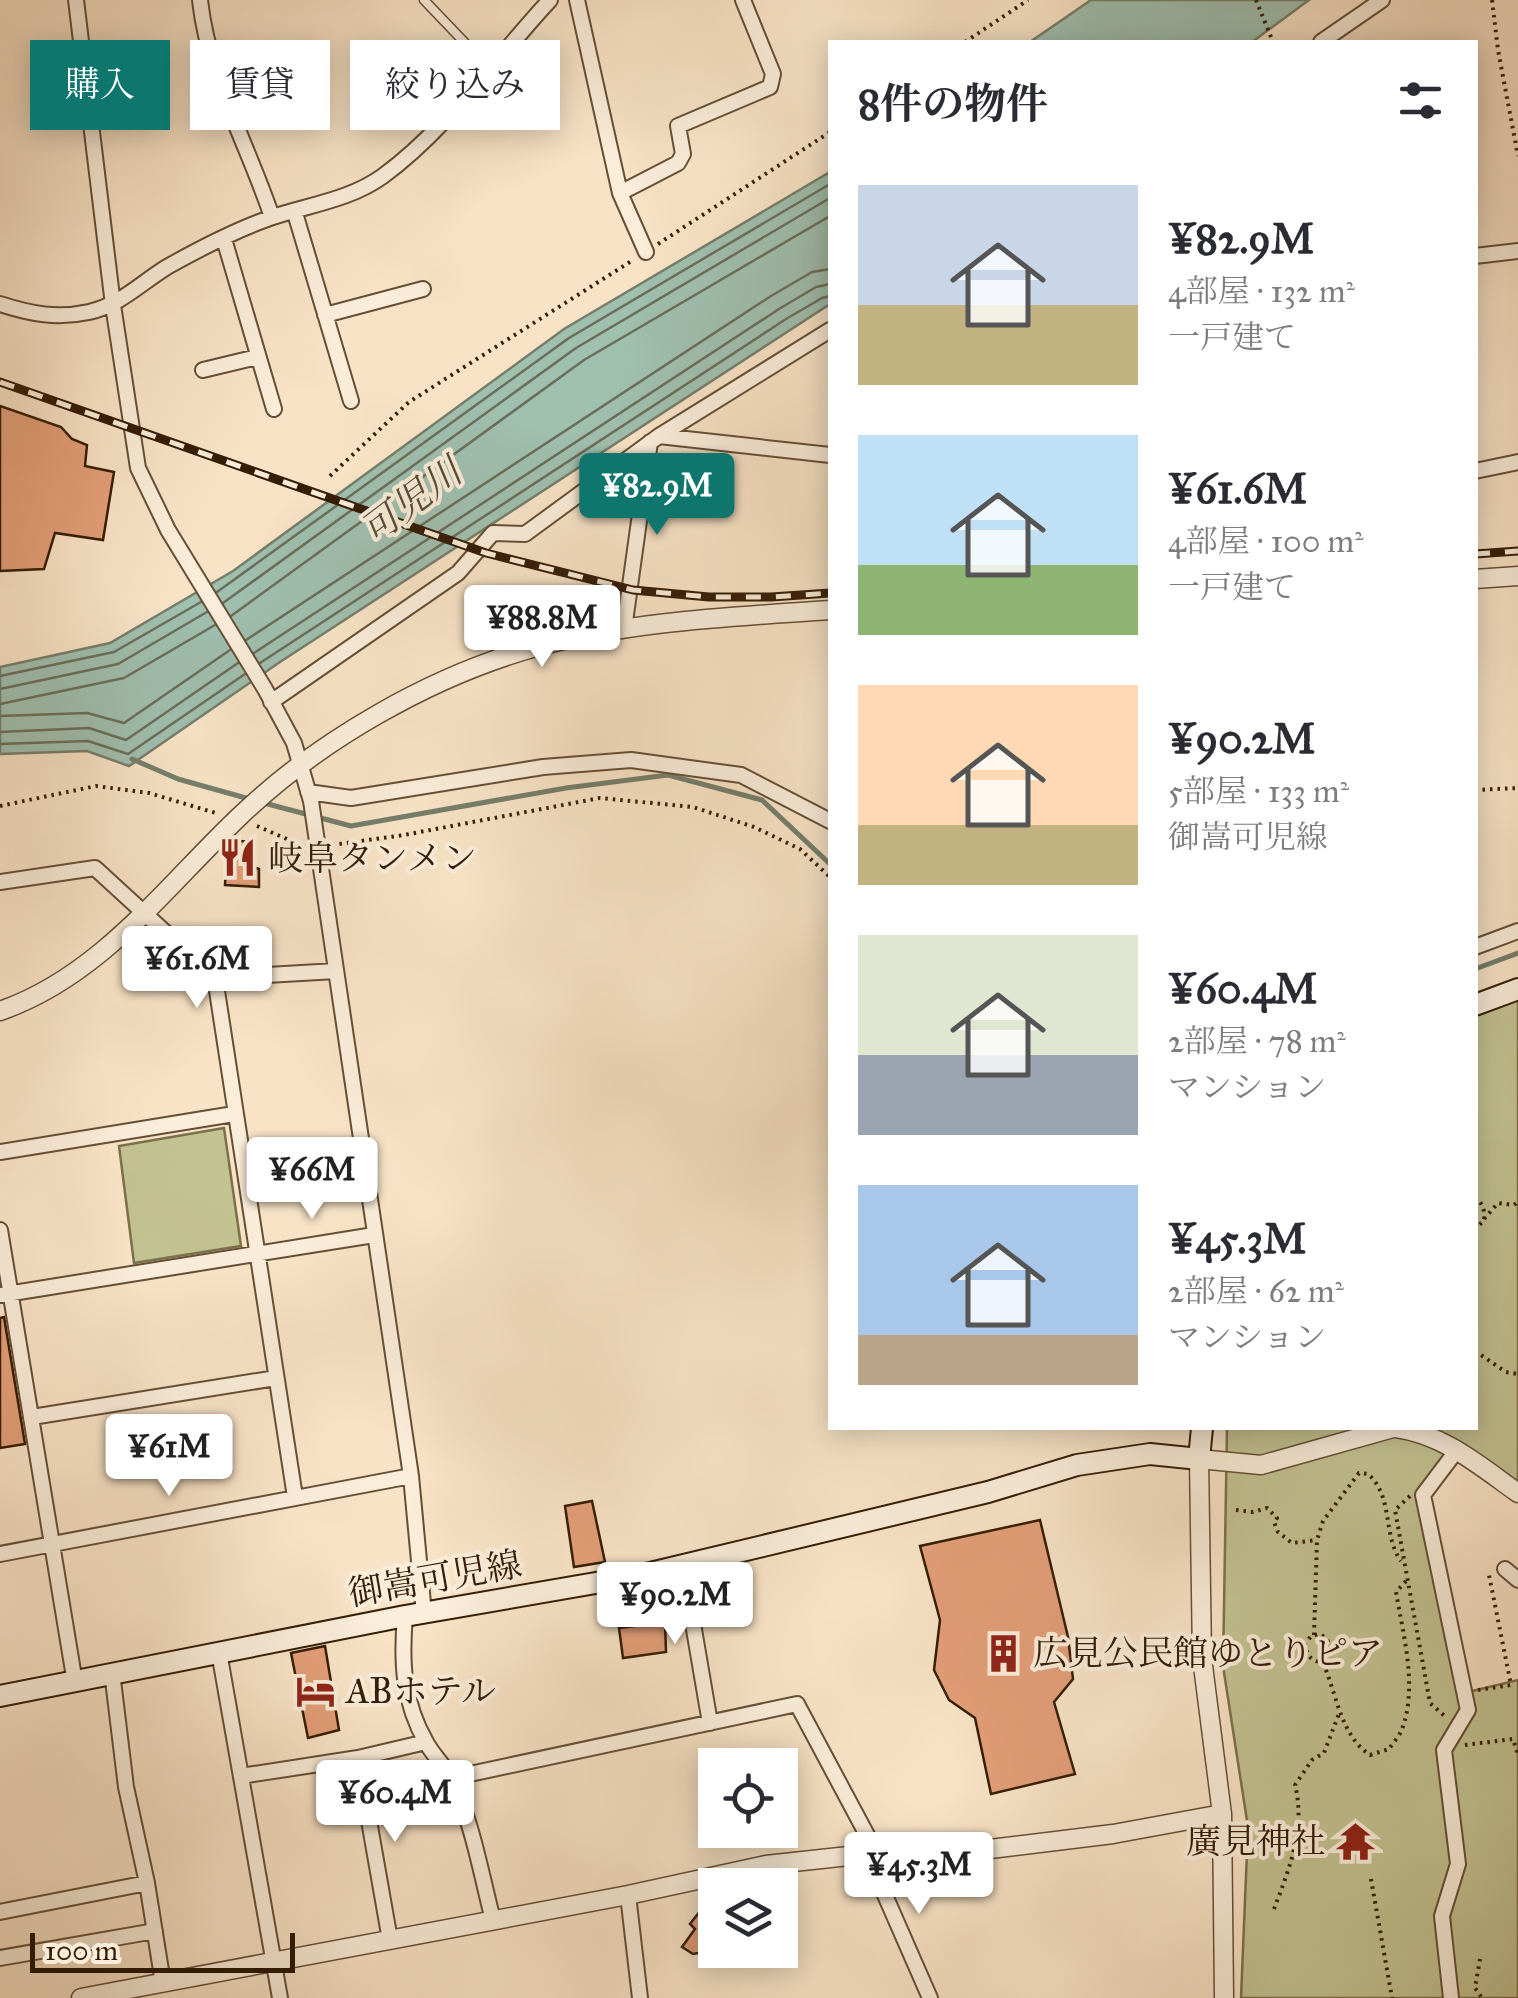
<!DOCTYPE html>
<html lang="ja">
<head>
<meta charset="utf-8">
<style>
  :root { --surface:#fff; --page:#f7f7f7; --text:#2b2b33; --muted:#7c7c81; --accent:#0f766e }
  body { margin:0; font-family:"IM FELL Great Primer","Noto Serif JP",serif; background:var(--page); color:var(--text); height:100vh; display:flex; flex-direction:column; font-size:38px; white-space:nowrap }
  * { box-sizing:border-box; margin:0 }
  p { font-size:32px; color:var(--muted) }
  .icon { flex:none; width:55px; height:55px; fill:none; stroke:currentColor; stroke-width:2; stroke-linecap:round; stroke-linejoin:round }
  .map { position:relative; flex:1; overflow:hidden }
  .details { position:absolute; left:828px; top:40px; width:650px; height:1390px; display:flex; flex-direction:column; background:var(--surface); border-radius:0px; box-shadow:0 5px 25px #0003 }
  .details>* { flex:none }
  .guide { position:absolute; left:30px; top:40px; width:648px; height:90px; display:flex; gap:20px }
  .controls { position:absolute; left:698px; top:1748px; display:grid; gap:20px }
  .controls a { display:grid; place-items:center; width:100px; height:100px; border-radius:0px; background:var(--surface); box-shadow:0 5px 25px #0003; font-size:50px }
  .scale { position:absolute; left:30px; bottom:25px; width:265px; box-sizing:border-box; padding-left:10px; border:5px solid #351d05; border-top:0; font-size:28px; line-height:35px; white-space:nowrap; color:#351d05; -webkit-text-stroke:8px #faedda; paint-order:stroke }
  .price { position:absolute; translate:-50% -85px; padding:0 22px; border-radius:10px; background:#fff; color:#222; font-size:32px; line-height:65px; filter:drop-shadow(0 2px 5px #0008) }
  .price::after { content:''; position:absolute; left:50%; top:60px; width:30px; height:22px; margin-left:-15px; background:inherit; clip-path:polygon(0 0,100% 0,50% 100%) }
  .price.current { background:var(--accent); color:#fff }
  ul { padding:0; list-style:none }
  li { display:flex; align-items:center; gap:30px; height:250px; padding:0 30px }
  li span { display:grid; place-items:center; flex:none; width:280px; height:200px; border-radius:0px; color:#555 }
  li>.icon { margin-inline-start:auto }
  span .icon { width:120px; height:120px; fill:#fffc; stroke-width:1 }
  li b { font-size:42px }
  h2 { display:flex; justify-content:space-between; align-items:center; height:120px; padding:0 30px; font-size:42px }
  .tag { padding:0 35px; border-radius:0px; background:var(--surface); box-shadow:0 5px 25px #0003; font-size:35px; line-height:90px }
  .tag.current { background:var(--accent); color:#fff }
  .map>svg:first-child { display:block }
  .green { fill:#c3c291; stroke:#7c704b; stroke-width:2.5 }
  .water { fill:#9fbfaf; stroke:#757e6b; stroke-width:2.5 }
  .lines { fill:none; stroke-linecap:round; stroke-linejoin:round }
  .shore { stroke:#6a6e5a; stroke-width:2.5 }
  .stream { stroke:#757e6b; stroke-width:5 }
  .building { fill:#e29e78; stroke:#351d05; stroke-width:2.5 }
  .service-casing { stroke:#664e35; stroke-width:11 }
  .minor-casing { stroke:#664e35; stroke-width:18 }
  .tertiary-casing { stroke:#664e35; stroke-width:21 }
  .secondary-casing { stroke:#351d05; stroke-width:24 }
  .path { stroke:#351d05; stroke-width:4; stroke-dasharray:2.5 5; stroke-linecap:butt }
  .service { stroke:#faedda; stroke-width:8 }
  .minor { stroke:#faedda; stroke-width:14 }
  .tertiary { stroke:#faedda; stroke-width:18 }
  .secondary { stroke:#faedda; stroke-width:20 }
  .rail-casing { stroke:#351d05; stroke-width:9 }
  .rail { stroke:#faedda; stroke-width:5; stroke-dasharray:15; stroke-linecap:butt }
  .labels { text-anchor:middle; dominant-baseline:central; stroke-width:8; stroke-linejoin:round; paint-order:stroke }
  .poi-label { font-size:35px; fill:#351d05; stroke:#faedda; text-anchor:start }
  .street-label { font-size:35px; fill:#351d05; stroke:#faedda }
  .water-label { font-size:38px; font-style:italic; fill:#554e38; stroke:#faedda }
</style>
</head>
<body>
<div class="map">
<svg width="1518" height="1998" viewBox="0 0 1518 1998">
  <rect width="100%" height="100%" fill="#f8e3c6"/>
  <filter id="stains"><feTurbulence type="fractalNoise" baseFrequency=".002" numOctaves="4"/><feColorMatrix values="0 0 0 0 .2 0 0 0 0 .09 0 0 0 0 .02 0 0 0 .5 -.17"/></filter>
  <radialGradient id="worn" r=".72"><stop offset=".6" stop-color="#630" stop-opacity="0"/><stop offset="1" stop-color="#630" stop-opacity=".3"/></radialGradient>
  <!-- green -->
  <path class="green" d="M1518,1000V1493L1457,1451L1423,1495L1464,1693L1518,1680V1998H1241L1248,1827L1223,1666L1227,1428H1475V1015Z
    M224,1128L241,1246L134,1263L119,1146Z"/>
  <!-- water -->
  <path class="water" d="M1091,0H1309L1252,42H1030Z
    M830,172V304L280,662L129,766L87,751L0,754V667L110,643L233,571L564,329Z"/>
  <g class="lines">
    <!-- shore -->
    <path class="shore" d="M217,592L569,338L830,184
      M223,603L576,348L830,198
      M231,616L584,360L830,216
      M246,640L771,296L812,272L830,269
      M254,653L779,309L816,287L830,284
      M260,663L786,319L822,298L830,296
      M0,676L114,652L201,602
      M0,689L118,664L207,612
      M0,704L124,678L215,625
      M0,716L87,713L124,723L230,650
      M0,732L89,728L126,740L238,663
      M0,744L88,741L128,754L245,674"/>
    <!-- stream -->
    <path class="stream" d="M132,759L178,779L253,800
      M264,803L351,826L566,788L668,775L762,800L830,864
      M1475,969L1518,953"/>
  </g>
  <!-- building -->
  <path class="building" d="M0,406L61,427L72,439L87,445L85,466L114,472L103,540L55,533L44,569L0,571Z
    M240,841L251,842L250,866L259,869V887L225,885L227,847L236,849Z
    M4,1317L25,1444L0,1448V1318Z
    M592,1501L605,1562L574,1567L565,1506Z
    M1040,1520L1068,1637L1073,1679L1054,1702L1075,1774L991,1794L975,1718L949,1700L934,1670L940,1620L920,1546Z
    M665,1622L666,1652L623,1658L619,1628Z
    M325,1646L339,1730L308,1738L291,1653Z
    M715,1902V1950L693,1954L682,1947L695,1929L690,1924L701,1910Z"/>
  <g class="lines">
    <defs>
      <path id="service" d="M424,0L489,68"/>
      <path id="minor" d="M76,0L113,305L138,468L168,530L265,689L294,743L311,801L411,1476L424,1614
        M200,0C208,76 248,145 272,217
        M577,0L620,193L646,252
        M1321,42L1382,0
        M620,193L678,163L683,154L678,126L770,87L773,74L743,0
        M295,213L351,401
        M224,239L274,409
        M1475,256L1518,251
        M0,304C31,314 57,319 89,312C120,305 141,283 167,267C199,249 236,230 270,218C308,205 350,200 383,176C447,129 496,58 550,0
        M325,315L423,289
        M203,370L257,357
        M659,436L830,455
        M1475,471L1518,462
        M624,629L650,442
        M271,702L458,573L493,533L525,534L659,436L830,330
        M308,792L351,798L543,767L631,760L741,775L830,821
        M0,882L95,868L215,978L295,1497
        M1475,947L1518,931
        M215,978L336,971
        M0,1152L234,1114
        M0,1230L75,1683
        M0,1295L374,1235
        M32,1417L276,1378
        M0,1554L411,1476
        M683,1565L710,1723
        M1505,1569L1518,1580
        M405,1616C401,1662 403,1702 426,1742C433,1756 446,1766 452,1780C473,1824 481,1874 493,1920
        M219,1652L280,1998
        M112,1672L126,1787L147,1883L163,1983
        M358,1758L390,1940
        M241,1776L358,1758L426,1742
        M451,1778L797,1704L867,1835V1854L930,1998
        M628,1895L640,1998
        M0,1912L147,1883
        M0,1958L155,1931
        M1451,1998L1442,1916L1458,1864L1444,1750L1468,1710L1423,1495L1457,1450"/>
      <path id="tertiary" d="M1475,579L1518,576
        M0,1011C101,976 166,886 240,816C318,741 431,676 536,647C631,621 732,617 830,610
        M1396,1428C1443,1434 1480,1466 1518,1493
        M81,1998L628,1895L766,1865L867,1854L990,1849L1113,1834L1222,1814
        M1224,1998L1222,1814L1202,1658L1199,1459L1261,1465L1393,1428"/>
      <path id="secondary" d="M1475,1005L1518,989
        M0,1696L405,1616L642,1575L988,1492L1077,1465L1150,1454L1199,1459L1202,1428"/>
    </defs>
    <!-- service casing -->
    <use href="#service" class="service-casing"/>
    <!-- minor casing -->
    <use href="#minor" class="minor-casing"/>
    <!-- tertiary casing -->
    <use href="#tertiary" class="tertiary-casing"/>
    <!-- secondary casing -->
    <use href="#secondary" class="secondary-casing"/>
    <!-- path -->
    <path class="path" d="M1256,0L1273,42
      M1492,0L1498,50L1518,156
      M965,42L1028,0
      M658,244L830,132
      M330,476L409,402L633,260
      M1475,790L1518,788
      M0,806L96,786L149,793L219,814
      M257,826L303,846
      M332,845L404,835L600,798L693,807L754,827L800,849L830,877
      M1475,1155V1159
      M1475,1197C1483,1203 1485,1211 1484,1221L1475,1228
      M1484,1219L1498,1203L1514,1205L1518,1202
      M1475,1351L1506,1372L1518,1374
      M1410,1496L1395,1510L1430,1703L1447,1718
      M1236,1510L1253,1512L1267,1508L1277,1518L1274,1522L1278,1532L1292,1543L1317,1540
      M1314,1635L1317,1540L1323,1521L1359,1473L1368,1474C1394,1497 1382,1534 1401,1561
      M1323,1663L1330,1647L1327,1639L1320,1634L1311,1636L1305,1644C1307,1657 1311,1660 1323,1663C1337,1694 1340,1735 1370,1755L1389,1749C1393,1743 1400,1735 1402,1729C1418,1687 1403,1634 1396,1592L1407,1580
      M1478,1690L1511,1685L1489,1575
      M1465,1745L1513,1739L1518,1755
      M1371,1879L1392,1998
      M1274,1909C1289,1869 1306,1829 1295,1785L1312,1760L1324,1753L1340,1711
      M1480,1959L1475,1988L1482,1998"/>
    <!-- service -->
    <use href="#service" class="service"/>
    <!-- minor -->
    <use href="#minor" class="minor"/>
    <!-- tertiary -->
    <use href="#tertiary" class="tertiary"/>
    <!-- secondary -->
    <use href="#secondary" class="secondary"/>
    <defs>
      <path id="rail" d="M0,382L486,553L633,590L709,597H771L830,593
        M1475,554L1518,551"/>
    </defs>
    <!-- rail casing -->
    <use href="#rail" class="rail-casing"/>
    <!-- rail -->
    <use href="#rail" class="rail"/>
  </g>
  <!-- icons -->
  <defs>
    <symbol id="restaurant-bare" viewBox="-9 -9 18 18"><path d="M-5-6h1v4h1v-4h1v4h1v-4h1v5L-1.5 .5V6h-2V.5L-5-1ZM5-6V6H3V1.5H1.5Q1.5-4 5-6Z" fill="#8f2418" stroke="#faedda" stroke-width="2.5" paint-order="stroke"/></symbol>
    <symbol id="building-bare" viewBox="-9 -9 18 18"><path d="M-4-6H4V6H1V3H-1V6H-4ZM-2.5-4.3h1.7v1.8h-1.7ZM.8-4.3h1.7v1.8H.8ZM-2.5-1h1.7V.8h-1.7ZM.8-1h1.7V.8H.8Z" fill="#8f2418" stroke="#faedda" stroke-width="2.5" paint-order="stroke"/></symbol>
    <symbol id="hotel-bare" viewBox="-9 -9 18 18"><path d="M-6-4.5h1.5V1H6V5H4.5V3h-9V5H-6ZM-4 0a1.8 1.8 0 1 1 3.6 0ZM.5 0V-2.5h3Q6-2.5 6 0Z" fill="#8f2418" stroke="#faedda" stroke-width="2.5" paint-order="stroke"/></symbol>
    <symbol id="temple-bare" viewBox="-9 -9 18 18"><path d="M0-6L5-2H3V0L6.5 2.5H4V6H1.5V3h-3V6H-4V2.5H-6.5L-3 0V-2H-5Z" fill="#8f2418" stroke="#faedda" stroke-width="2.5" paint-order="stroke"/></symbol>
  </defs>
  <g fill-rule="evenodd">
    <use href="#restaurant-bare" x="210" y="830" width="55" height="55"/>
    <use href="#building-bare" x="976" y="1626" width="55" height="55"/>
    <use href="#hotel-bare" x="288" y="1664" width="55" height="55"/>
    <use href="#temple-bare" x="1328" y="1814" width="55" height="55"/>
  </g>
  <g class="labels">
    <!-- poi labels -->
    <g class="poi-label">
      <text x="268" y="858">岐阜タンメン</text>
      <text x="1033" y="1653">広見公民館ゆとりピア</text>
      <text x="346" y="1691">ABホテル</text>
      <text x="1326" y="1841" text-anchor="end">廣見神社</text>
    </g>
    <!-- street labels -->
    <g class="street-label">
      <text transform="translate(435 1579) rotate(-10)">御嵩可児線</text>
    </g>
    <!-- water labels -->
    <g class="water-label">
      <text transform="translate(411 501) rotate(-37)">可児川</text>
    </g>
  </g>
  <rect width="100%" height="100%" filter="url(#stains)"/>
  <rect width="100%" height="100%" fill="url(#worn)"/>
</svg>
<div class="controls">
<a><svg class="icon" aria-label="locate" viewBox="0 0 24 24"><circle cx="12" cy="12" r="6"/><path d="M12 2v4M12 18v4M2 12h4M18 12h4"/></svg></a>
<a><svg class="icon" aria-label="layers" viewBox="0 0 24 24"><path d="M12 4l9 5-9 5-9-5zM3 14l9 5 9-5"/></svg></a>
</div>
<div class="scale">100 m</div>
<b class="price current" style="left:657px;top:538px">¥82.9M</b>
<b class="price" style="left:542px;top:670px">¥88.8M</b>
<b class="price" style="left:197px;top:1011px">¥61.6M</b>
<b class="price" style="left:312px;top:1222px">¥66M</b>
<b class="price" style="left:169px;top:1499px">¥61M</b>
<b class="price" style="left:675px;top:1647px">¥90.2M</b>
<b class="price" style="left:395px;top:1845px">¥60.4M</b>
<b class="price" style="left:919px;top:1917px">¥45.3M</b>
<div class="guide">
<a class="tag current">購入</a>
<a class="tag">賃貸</a>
<a class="tag">絞り込み</a>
</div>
<section class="details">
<h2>8件の物件<svg class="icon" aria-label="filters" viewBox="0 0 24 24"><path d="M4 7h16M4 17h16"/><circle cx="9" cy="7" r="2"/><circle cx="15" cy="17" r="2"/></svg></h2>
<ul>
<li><span style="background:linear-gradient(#c9d6e8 60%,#c2b280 0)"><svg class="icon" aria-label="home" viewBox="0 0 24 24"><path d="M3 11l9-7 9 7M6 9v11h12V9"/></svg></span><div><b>¥82.9M</b><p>4部屋 · 132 m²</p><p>一戸建て</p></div></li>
<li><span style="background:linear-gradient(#bfe0f5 65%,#8fb573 0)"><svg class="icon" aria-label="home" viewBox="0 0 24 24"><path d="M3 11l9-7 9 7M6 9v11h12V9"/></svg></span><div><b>¥61.6M</b><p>4部屋 · 100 m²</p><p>一戸建て</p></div></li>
<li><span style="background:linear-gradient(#ffd9b3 70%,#c2b280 0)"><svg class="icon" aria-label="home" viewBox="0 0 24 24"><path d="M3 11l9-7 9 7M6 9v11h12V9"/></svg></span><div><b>¥90.2M</b><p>5部屋 · 133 m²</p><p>御嵩可児線</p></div></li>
<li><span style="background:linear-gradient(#dfe7d0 60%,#9aa5b1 0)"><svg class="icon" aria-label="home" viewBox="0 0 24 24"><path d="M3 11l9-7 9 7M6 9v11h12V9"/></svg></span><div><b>¥60.4M</b><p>2部屋 · 78 m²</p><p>マンション</p></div></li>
<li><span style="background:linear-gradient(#a9c7e8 75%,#b9a48a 0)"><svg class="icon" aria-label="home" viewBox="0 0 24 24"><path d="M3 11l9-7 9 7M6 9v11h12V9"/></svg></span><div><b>¥45.3M</b><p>2部屋 · 62 m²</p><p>マンション</p></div></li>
</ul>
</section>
</div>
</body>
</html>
